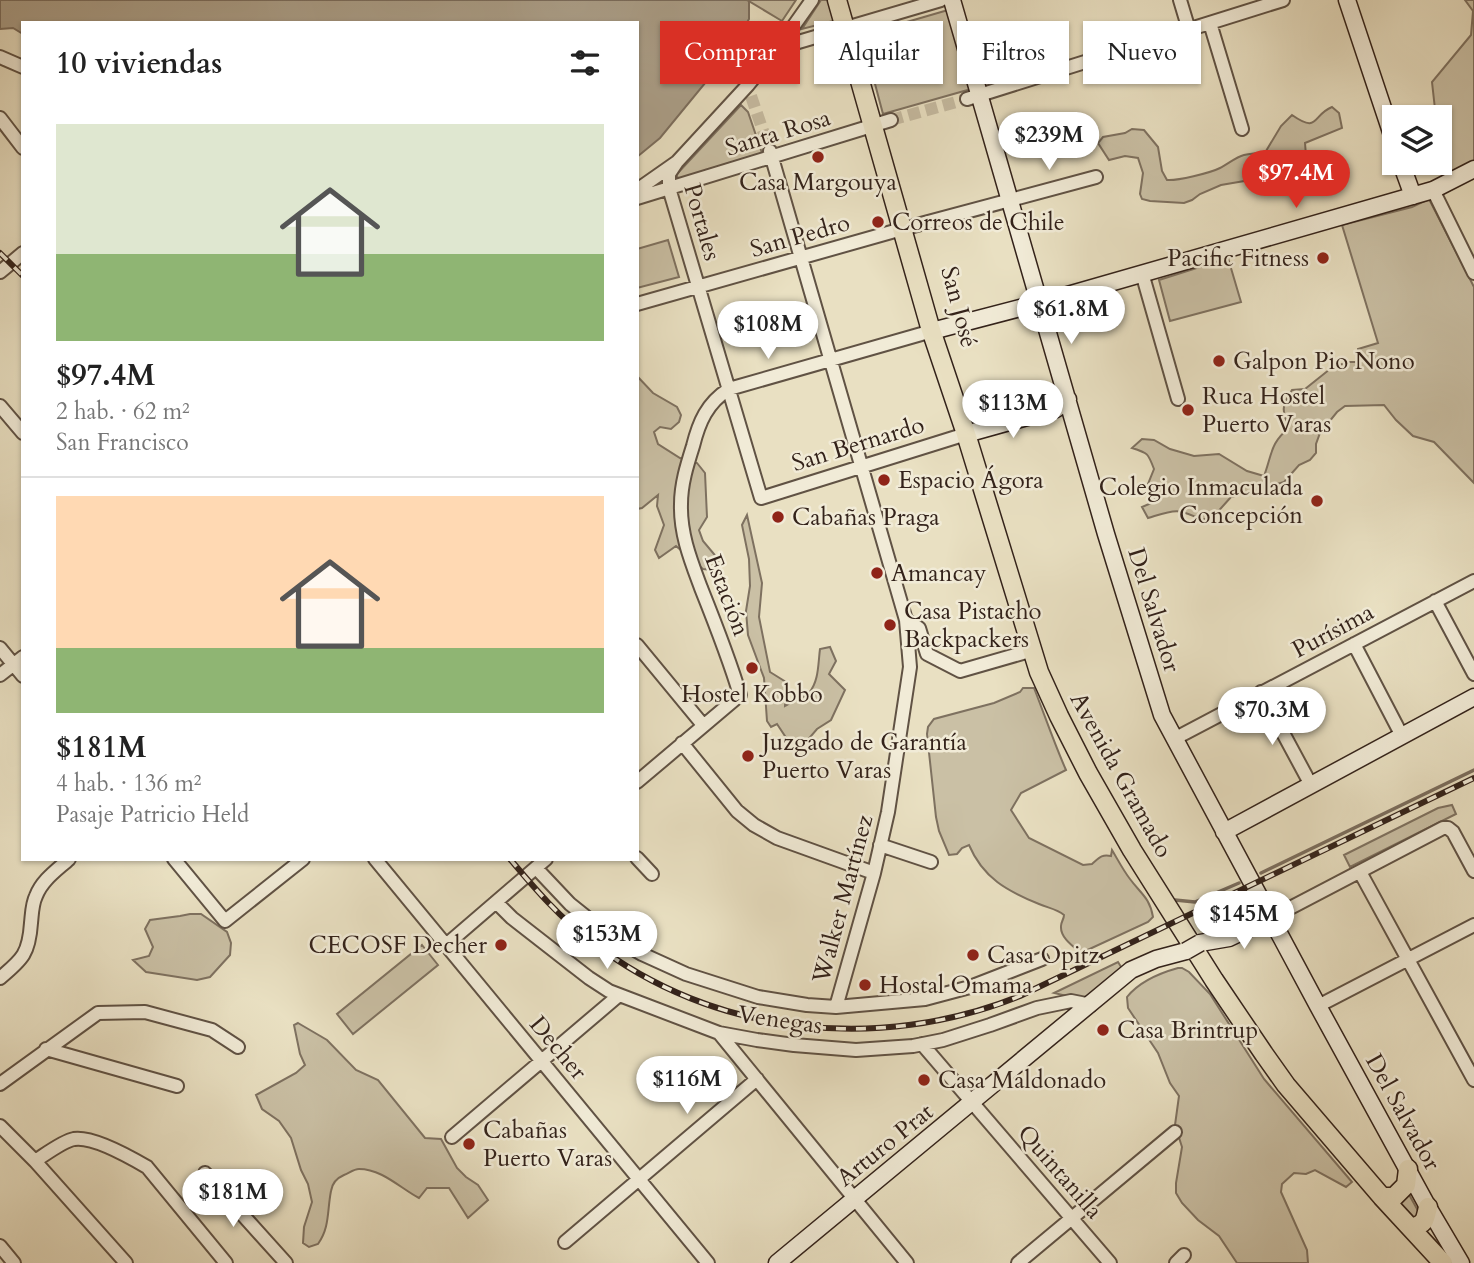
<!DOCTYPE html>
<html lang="es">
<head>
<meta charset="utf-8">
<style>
  :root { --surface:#fff; --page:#f6f6f6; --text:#222; --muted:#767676; --line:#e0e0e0; --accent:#d93025 }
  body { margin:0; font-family:Cardo,serif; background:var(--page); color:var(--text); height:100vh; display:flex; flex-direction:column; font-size:26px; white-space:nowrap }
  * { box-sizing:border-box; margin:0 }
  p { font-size:23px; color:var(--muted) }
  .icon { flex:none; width:38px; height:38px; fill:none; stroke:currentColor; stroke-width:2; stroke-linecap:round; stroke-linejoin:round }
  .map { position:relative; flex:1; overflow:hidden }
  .sheet { position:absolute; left:21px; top:21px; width:618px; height:840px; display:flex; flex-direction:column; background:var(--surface); border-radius:0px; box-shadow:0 2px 5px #0004 }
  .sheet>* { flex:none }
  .top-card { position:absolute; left:660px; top:21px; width:665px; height:63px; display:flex; gap:14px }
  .controls { position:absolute; left:1382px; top:105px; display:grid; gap:14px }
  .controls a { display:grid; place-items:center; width:70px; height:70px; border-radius:0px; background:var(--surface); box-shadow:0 2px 5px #0004; font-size:35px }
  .price { position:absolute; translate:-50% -60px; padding:0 16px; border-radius:24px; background:#fff; color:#222; font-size:23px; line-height:46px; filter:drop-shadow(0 2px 4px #0008) }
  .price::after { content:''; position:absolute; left:50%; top:42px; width:21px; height:16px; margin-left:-10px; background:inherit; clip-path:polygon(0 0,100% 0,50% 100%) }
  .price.selected { background:var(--accent); color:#fff }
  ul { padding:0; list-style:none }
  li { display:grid; align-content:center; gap:14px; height:371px; padding:0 35px }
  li+li { border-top:2px solid var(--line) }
  li span { display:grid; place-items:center; height:217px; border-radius:0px; color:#555 }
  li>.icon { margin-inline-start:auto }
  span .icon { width:126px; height:126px; fill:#fffc; stroke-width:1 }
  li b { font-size:30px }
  h2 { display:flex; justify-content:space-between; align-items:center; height:84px; padding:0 35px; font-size:30px }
  .pill { padding:0 24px; border-radius:0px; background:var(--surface); box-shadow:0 2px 5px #0004; font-size:24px; line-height:63px }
  .pill.selected { background:var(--accent); color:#fff }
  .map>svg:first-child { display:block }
  .green { fill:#cac0a5; stroke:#7e7160; stroke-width:2 }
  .water { fill:#ab9f89; stroke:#7b6d5d; stroke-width:2 }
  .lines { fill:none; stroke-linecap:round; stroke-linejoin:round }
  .stream { stroke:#7b6d5d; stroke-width:3.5 }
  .street-tunnel { stroke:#c5baa0; stroke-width:12; stroke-dasharray:12 6; stroke-linecap:butt }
  .street-casing { stroke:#605244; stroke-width:16 }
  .secondary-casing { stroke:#33221a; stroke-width:19 }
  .primary-casing { stroke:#33221a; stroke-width:21 }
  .street { stroke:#f1ebd7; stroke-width:12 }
  .secondary { stroke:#f1ebd7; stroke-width:16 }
  .primary { stroke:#e9e0c2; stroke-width:18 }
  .rail-casing { stroke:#33221a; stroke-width:6 }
  .rail { stroke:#f1ebd7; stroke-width:3.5; stroke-dasharray:10; stroke-linecap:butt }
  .secondary-bridge-casing { stroke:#33221a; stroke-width:19; stroke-linecap:butt }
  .secondary-bridge { stroke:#f1ebd7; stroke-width:16 }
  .poi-dot { fill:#8f2418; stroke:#f1ebd7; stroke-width:2.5 }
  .labels { text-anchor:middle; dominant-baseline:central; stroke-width:5; stroke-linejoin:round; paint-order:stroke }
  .street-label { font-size:24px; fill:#33221a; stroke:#f1ebd7 }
  .poi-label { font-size:24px; fill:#33221a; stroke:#f1ebd7; text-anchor:start }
</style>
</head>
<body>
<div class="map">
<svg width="1474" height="1263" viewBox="0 0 1474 1263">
  <rect width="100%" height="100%" fill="#e9e0c2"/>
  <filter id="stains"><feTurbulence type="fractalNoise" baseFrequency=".00286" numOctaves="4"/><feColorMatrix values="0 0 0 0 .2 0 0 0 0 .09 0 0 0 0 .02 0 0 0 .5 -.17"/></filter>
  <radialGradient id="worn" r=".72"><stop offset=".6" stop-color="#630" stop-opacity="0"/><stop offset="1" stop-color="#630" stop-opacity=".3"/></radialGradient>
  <!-- green -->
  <path class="green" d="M747,0H796L782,21Z
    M821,0H831L837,20L802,29Z
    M1465,0H1474V162L1452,173L1442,170L1438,163H1440V117H1435V109L1432,82L1471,35L1473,11Z
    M948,10L971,89L883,114L862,35Z
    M741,105L748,112L762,153L679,179L676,175Z
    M1332,107L1339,113L1342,128L1305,143L1307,168L1297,177L1281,179L1262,178L1221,185L1200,194L1192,200L1184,203L1150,201L1142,199L1140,194L1143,173L1138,158L1125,156L1109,160L1098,143L1103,137L1125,133L1132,129L1144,130L1158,147L1162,171L1167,180C1177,181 1210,173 1220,168C1228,164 1236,157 1244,155C1252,153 1259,154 1266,151L1281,126L1292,115C1319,134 1312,115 1332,107Z
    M1429,199L1474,287V483L1434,442L1413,436L1396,420L1384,405L1345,406L1337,412L1320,433L1316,444V453L1310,460L1299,465L1284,482L1231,497L1214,516L1202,520C1177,507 1174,510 1148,518L1142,507L1156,501L1148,484L1154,469C1148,453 1148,453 1132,448L1142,439L1154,440L1170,449L1194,456L1219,454L1247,471L1264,476C1272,455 1270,443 1289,428C1282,411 1281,406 1292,390L1305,389L1330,369L1347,362H1358V349L1378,343L1342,225L1412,207Z
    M668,240L679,277L637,288V249Z
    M1228,258L1241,302L1170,321L1159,280Z
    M637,376L653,393L677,407L681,415L679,422L671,429L660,427L654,432L658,444L680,458L697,463L705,473L707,517L699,530L703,541L719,560L711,570L703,569L676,546L659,558L655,550L664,525L657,506L658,495L642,508L637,509Z
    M747,515L762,583L759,617L770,672L786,682L785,706C790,703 805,697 809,693C819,681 818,664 820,649L830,647L836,661L829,674L845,690L831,720L817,729L806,742L787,739L777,724L771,727L767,721L764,678L748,635L746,611L750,586L749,559L742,525Z
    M1023,688H1034C1045,716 1054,743 1066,770L1021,793L1011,810L1029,838L1083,865L1092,864C1099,858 1101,854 1111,856L1112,850C1118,860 1123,870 1130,879C1141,894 1150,898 1153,917L1148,922L1081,953C1074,947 1060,938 1061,926C1061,922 1064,919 1064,915C1057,909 1048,908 1039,904C1007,891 983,878 969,845L962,848L957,854L949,855L939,831L936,817L927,734L928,727L934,719L994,703L1020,692Z
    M1452,805L1456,814L1350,867L1344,855L1438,808Z
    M190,914H201L227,932L231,943L230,955L210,977L197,980L146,972L133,960L149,956L153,947L145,929L150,920L180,916Z
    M422,945L438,965L353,1034L337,1014Z
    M1118,962L1123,970L1088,1001L1054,993Z
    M1178,968H1182L1189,972L1210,994L1264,1079L1352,1182L1346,1187L1315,1170L1306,1174L1294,1173L1282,1184L1281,1192L1307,1250L1308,1263H1237L1219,1236L1198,1220L1182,1203L1176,1193V1183L1182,1147L1175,1125L1179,1096L1170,1083L1158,1053L1128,1008L1127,997C1139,982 1160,973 1178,968Z
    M298,1023L327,1040L356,1070L378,1080L425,1138L441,1139L457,1168L466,1177L478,1185L488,1200L468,1218L449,1188H427L419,1198C400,1188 382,1169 359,1169C354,1169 349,1173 344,1175C337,1178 332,1184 331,1191C327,1211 330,1227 318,1244L309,1247L303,1243L304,1227L312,1202L308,1184L301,1170L291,1138L279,1121L262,1109L256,1095L296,1073L305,1065L300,1054L294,1025Z
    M1407,1191L1421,1216L1414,1222L1396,1201Z"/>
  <!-- water -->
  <path class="water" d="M0,0H747L749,1V19L729,54L660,138L637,157V23H23V34L13,28L0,29Z"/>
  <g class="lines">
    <!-- stream -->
    <path class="stream" d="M1261,873L1474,770
      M1175,900L1195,902L1239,883"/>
    <!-- street-tunnel -->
    <path class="street-tunnel" d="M751,96L770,151
      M891,120L967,99"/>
    <defs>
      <path id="street" d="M1180,0L1189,30
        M1210,23L1242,129
        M778,48L941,0
        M0,57L23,67
        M967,99L1283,0
        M0,118L23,148
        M770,151L906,620L910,667L888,812L874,873L836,1007
        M677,162L669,174V188L761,498L966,434
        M637,190L677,162L748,85L778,48L812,0
        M1433,190L1474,273
        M637,198L891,120
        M0,272L23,253
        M1142,273L1178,399
        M637,304L902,229L1096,177
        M0,406L23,433
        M1435,601L1474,674
        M906,620L919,628L927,654L960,671L1033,650
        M1354,644L1402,736
        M637,645L703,725
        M0,648L23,676
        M0,675L23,657
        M1261,692L1311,785
        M1174,739L1474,581
        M682,743L737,811L754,825L777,838L874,873
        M637,782L740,695C729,658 715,623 701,588C691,561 680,534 681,504C681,484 687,465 693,446C699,422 707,403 729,389L932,331
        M880,845L931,862
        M637,858L652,874
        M174,859L225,921L303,859
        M375,859L708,1263
        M536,868L570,904L600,928L625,944L642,954L686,974L758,997L807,1005L836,1007L925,999L970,987L1042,959
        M1360,872L1474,1080
        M496,902L512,918L589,978L609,991L719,1033L757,1040L794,1045L856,1050L913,1046L943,1040L990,1025L1037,1008L1071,1001L1091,1005
        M1271,918L1443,828H1448L1453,832L1474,871
        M446,945L546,859
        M0,978C23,959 29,953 31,923C32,914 32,904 36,896C42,880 57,870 69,859
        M1318,1006L1474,925
        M719,1033L907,1263
        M922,1044L1110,1263
        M46,1049L177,1086
        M0,1084L98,1013L145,1012L212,1030L238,1047
        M0,1126L35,1161L126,1263
        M452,1137L618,996
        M35,1161C46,1154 63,1141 74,1139C93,1136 130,1157 147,1167L226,1263
        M205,1173L286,1263
        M565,1242L757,1079
        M0,1246L14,1263
        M1018,1263L1175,1132
        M1176,1263L1184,1255"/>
      <path id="secondary" d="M952,0L1106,534L1162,715L1318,1006L1428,1207L1461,1263
        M1347,0L1395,144
        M1401,163L1413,196
        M932,331L1047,301L1433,190L1474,169
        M966,434L1056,409L1068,399
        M1224,832L1474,697
        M1200,943L1229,938L1271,918
        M777,1263L1131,970L1156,959L1186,951"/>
      <path id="primary" d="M837,0L930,327L966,434L1039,672L1059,716L1088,773L1132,850L1214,980L1264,1054L1286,1085L1382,1197L1443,1263
        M1382,1197H1394L1406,1185L1408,1169
        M1411,1228C1425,1224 1425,1221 1428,1207"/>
    </defs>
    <!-- street casing -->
    <use href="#street" class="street-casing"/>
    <!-- secondary casing -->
    <use href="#secondary" class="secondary-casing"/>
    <!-- primary casing -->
    <use href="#primary" class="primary-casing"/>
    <!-- street -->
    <use href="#street" class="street"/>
    <!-- secondary -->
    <use href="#secondary" class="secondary"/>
    <!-- primary -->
    <use href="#primary" class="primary"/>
    <defs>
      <path id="rail" d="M0,253L23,276
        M510,859C535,889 560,918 592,942C713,1036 879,1053 1020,996L1474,778"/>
    </defs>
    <!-- rail casing -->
    <use href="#rail" class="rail-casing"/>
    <!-- rail -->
    <use href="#rail" class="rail"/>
    <defs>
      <path id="secondary-bridge" d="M1186,951L1200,943"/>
    </defs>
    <!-- secondary-bridge casing -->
    <use href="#secondary-bridge" class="secondary-bridge-casing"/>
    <!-- secondary-bridge -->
    <use href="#secondary-bridge" class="secondary-bridge"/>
  </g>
  <!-- markers -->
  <g class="poi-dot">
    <circle cx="818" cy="157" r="7"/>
    <circle cx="878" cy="222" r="7"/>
    <circle cx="1323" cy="258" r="7"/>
    <circle cx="1219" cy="361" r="7"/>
    <circle cx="1188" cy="410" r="7"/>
    <circle cx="884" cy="480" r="7"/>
    <circle cx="1317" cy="501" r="7"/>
    <circle cx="778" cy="517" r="7"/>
    <circle cx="877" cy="573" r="7"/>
    <circle cx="890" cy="625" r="7"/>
    <circle cx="752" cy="668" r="7"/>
    <circle cx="748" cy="756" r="7"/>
    <circle cx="501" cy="945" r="7"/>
    <circle cx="973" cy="955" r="7"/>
    <circle cx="865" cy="985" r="7"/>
    <circle cx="1103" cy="1030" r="7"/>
    <circle cx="924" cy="1080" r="7"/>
    <circle cx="469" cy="1144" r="7"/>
  </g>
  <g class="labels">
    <!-- street labels -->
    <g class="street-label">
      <text transform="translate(778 133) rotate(-17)">Santa Rosa</text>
      <text transform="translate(702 222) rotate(74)">Portales</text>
      <text transform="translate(800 236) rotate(-16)">San Pedro</text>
      <text transform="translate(959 307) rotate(75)">San José</text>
      <text transform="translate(858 444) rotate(-17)">San Bernardo</text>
      <text transform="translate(727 595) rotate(69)">Estación</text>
      <text transform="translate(1154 610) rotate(73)">Del Salvador</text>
      <text transform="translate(1333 631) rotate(-28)">Purísima</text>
      <text transform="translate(1121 775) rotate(61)">Avenida Gramado</text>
      <text transform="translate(843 899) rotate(-75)">Walker Martínez</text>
      <text transform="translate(780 1020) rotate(8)">Venegas</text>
      <text transform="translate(558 1048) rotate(50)">Decher</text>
      <text transform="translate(1403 1112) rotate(61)">Del Salvador</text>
      <text transform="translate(885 1145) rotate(-39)">Arturo Prat</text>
      <text transform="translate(1060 1172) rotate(49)">Quintanilla</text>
    </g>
    <!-- poi labels -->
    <g class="poi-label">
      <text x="818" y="182" text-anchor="middle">Casa Margouya</text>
      <text x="892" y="222">Correos de Chile</text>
      <text x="1309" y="258" text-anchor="end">Pacific Fitness</text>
      <text x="1233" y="361">Galpon Pio Nono</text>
      <text x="1202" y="396">Ruca Hostel<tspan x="1202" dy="28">Puerto Varas</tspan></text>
      <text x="898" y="480">Espacio Ágora</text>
      <text x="1303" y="487" text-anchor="end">Colegio Inmaculada<tspan x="1303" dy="28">Concepción</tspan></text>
      <text x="792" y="517">Cabañas Praga</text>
      <text x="891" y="573">Amancay</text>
      <text x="904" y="611">Casa Pistacho<tspan x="904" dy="28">Backpackers</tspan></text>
      <text x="752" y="694" text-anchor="middle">Hostel Kobbo</text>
      <text x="762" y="742">Juzgado de Garantía<tspan x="762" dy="28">Puerto Varas</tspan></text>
      <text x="487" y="945" text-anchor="end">CECOSF Decher</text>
      <text x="987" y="955">Casa Opitz</text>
      <text x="879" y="985">Hostal Omama</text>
      <text x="1117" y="1030">Casa Brintrup</text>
      <text x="938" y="1080">Casa Maldonado</text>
      <text x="483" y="1130">Cabañas<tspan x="483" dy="28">Puerto Varas</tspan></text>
    </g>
  </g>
  <rect width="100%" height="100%" filter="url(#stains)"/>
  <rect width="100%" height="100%" fill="url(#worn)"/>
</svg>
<div class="controls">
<a><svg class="icon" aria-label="layers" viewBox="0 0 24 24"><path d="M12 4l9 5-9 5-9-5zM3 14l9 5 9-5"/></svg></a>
</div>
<b class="price" style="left:1049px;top:172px">$239M</b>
<b class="price selected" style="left:1296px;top:210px">$97.4M</b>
<b class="price" style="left:1071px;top:346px">$61.8M</b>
<b class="price" style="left:768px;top:361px">$108M</b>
<b class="price" style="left:1013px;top:440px">$113M</b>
<b class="price" style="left:1272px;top:747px">$70.3M</b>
<b class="price" style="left:1244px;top:951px">$145M</b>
<b class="price" style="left:607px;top:971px">$153M</b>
<b class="price" style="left:687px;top:1116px">$116M</b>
<b class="price" style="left:233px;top:1229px">$181M</b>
<div class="top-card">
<a class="pill selected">Comprar</a>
<a class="pill">Alquilar</a>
<a class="pill">Filtros</a>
<a class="pill">Nuevo</a>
</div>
<section class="sheet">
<h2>10 viviendas<svg class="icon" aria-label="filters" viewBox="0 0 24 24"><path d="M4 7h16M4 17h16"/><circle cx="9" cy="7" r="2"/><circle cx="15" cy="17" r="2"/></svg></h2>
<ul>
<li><span style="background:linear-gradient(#dfe7d0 60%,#8fb573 0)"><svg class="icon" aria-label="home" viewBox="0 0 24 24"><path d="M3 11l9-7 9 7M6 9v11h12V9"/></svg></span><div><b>$97.4M</b><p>2 hab. · 62 m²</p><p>San Francisco</p></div></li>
<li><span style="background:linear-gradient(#ffd9b3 70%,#8fb573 0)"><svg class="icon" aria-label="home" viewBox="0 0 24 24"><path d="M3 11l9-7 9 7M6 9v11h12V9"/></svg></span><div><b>$181M</b><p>4 hab. · 136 m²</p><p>Pasaje Patricio Held</p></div></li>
</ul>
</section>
</div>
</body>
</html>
